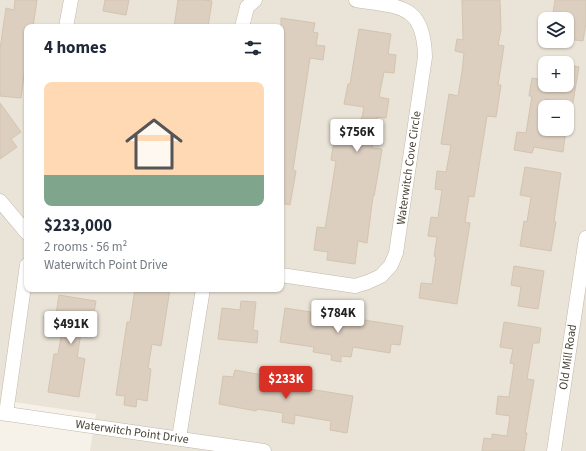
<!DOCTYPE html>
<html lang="en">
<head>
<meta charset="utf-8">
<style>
  :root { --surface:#fff; --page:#f2f2f3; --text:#1f2937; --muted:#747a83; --line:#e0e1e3; --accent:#d93025 }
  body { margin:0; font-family:"Source Sans 3",sans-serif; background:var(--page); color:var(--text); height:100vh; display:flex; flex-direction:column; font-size:15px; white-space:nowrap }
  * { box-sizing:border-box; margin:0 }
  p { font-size:13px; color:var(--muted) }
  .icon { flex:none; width:22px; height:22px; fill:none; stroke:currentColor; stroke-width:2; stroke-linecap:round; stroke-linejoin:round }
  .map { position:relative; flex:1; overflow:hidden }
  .panel { position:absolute; left:24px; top:24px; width:260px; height:268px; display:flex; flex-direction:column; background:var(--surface); border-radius:8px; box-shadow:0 1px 3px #0004 }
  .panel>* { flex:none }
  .tools { position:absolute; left:538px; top:12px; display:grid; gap:8px }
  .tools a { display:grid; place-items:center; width:36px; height:36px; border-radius:8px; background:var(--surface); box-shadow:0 1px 3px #0004; font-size:20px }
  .price { position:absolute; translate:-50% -34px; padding:0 9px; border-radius:4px; background:#fff; color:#222; font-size:13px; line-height:26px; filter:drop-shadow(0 1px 2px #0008) }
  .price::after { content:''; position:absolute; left:50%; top:24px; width:12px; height:9px; margin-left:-6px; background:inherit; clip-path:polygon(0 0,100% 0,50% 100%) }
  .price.selected { background:var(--accent); color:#fff }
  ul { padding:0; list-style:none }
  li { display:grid; align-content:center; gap:8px; height:212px; padding:0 20px }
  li+li { border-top:1px solid var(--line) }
  li span { display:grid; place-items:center; height:124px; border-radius:8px; color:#555 }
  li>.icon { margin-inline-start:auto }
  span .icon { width:72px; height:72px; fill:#fffc; stroke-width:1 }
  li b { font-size:17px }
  h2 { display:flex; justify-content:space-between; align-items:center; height:48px; padding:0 20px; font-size:17px }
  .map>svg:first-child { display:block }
  .residential { fill:#eae3d7; fill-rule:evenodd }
  .building { fill:#dccfc0; stroke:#d4c4b0 }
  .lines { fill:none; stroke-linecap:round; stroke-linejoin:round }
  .minor-casing { stroke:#c2b9aa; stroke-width:15 }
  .minor { stroke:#fff; stroke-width:14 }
  .labels { text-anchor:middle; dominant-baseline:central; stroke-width:3; stroke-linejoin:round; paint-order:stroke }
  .street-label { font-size:12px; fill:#4a4236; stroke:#fff }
</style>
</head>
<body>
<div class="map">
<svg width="586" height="451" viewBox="0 0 586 451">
  <rect width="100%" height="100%" fill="#f6f1e9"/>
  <!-- residential -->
  <path class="residential" d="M0,0H586V451H90L96,414L0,400ZM545,19H567V41H545ZM27,27H281V289H27ZM545,63H567V85H545ZM545,107H567V129H545Z"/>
  <!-- building -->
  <path class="building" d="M15,0H37L33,27H27V52L21,98L0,96V49L6,8L14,10Z
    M105,0H129L126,15L103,11Z
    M178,0H203L212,1L208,27H174Z
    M462,0H500L501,29L498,45L504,46L498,85H501L496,117L487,116L474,197L469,196L465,222L470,223L457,304L419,298L421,283L432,284L436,257L434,256L437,237L428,236L431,217L438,218L442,190L435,189L437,171L446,172L451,145L441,144L449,94L458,96L462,72L464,53L455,51L457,39L463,40Z
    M555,0H586V23L583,41L567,39V19H552Z
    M281,18L315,23L313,32L318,33L316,45L325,46L323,60L310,58L293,170L296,171L290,205L281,203Z
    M359,29L391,34L388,54L396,55L394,73L384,72L379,97L389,99L386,118L377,117L372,148L382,149L379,168L374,196H373L367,243L358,241L355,264L327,260L328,252L314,250L317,227L325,228L327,217L336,161L331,160L335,134L344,135L346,125L360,127L364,107L344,104L348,84H350Z
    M567,65L579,67L572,108H567V102L545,99V129H566L563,152L534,147L532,153L514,150L517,132L526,133L532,96H529L532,78L545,80V85H567Z
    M0,103L21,132L11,139L17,147L0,159Z
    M525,167L561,173L554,221L556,222L551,251L520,246L524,221L527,222L531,197L520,195Z
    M514,266L544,271L538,309L518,306L521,287L511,285Z
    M135,289H170L161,346L152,344L148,368L151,369L147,401L137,399L136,407L124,405L125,396L116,395L127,322H130Z
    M59,295L96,301L90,335L81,333L77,357L85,359L79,397L48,392L54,354H58L65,315L56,314Z
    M241,301L256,302L253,330L258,331L257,343L218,339L222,308L240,310Z
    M285,308L311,312L310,318L338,322L339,314L351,316V318L403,326L400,345L391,344L390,353L353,347L351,357L341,356V362L331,360L332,355L313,352L314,347L280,342Z
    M504,322L541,328L539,343H533L527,379L534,380L525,433H527L524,451H482L484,438L492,439V434L507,436L510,416L496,414L498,396L509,397L514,364L510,363L513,349L500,347Z
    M235,370L262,375V378L309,386V389L353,396L347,433L330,430L331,421L295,415L294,424L282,422L283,413L257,409L256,411L219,404L223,376L233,377Z"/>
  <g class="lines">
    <defs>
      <path id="minor" d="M66,27L71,0
        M242,27L247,7L255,0
        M0,201L27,233
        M281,275L355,286L368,282L381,276L391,265L396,253L425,57C424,4 400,7 356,0
        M0,413L264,451
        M6,414L27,265
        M179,438L203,289
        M554,451L586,238"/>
    </defs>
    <!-- minor casing -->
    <use href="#minor" class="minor-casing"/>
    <!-- minor -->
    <use href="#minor" class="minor"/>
  </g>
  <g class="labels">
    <!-- street labels -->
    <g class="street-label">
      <text transform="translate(409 168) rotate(-82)">Waterwitch Cove Circle</text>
      <text transform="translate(568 357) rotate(-82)">Old Mill Road</text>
      <text transform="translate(132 432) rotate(8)">Waterwitch Point Drive</text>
    </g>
  </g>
</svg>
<div class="tools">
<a><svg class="icon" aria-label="layers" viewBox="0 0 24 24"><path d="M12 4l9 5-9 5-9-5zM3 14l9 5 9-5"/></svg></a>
<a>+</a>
<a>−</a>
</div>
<b class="price" style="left:357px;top:153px">$756K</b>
<b class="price" style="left:338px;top:334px">$784K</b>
<b class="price" style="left:71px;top:345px">$491K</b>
<b class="price selected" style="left:286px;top:400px">$233K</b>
<section class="panel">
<h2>4 homes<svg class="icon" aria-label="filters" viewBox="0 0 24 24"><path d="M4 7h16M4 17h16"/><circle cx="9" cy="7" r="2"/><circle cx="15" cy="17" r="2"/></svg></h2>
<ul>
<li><span style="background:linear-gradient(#ffd9b3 75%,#7fa58c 0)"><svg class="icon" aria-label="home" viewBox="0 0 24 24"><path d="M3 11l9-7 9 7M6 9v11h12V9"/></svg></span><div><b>$233,000</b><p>2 rooms · 56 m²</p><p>Waterwitch Point Drive</p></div></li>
</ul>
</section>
</div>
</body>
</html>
